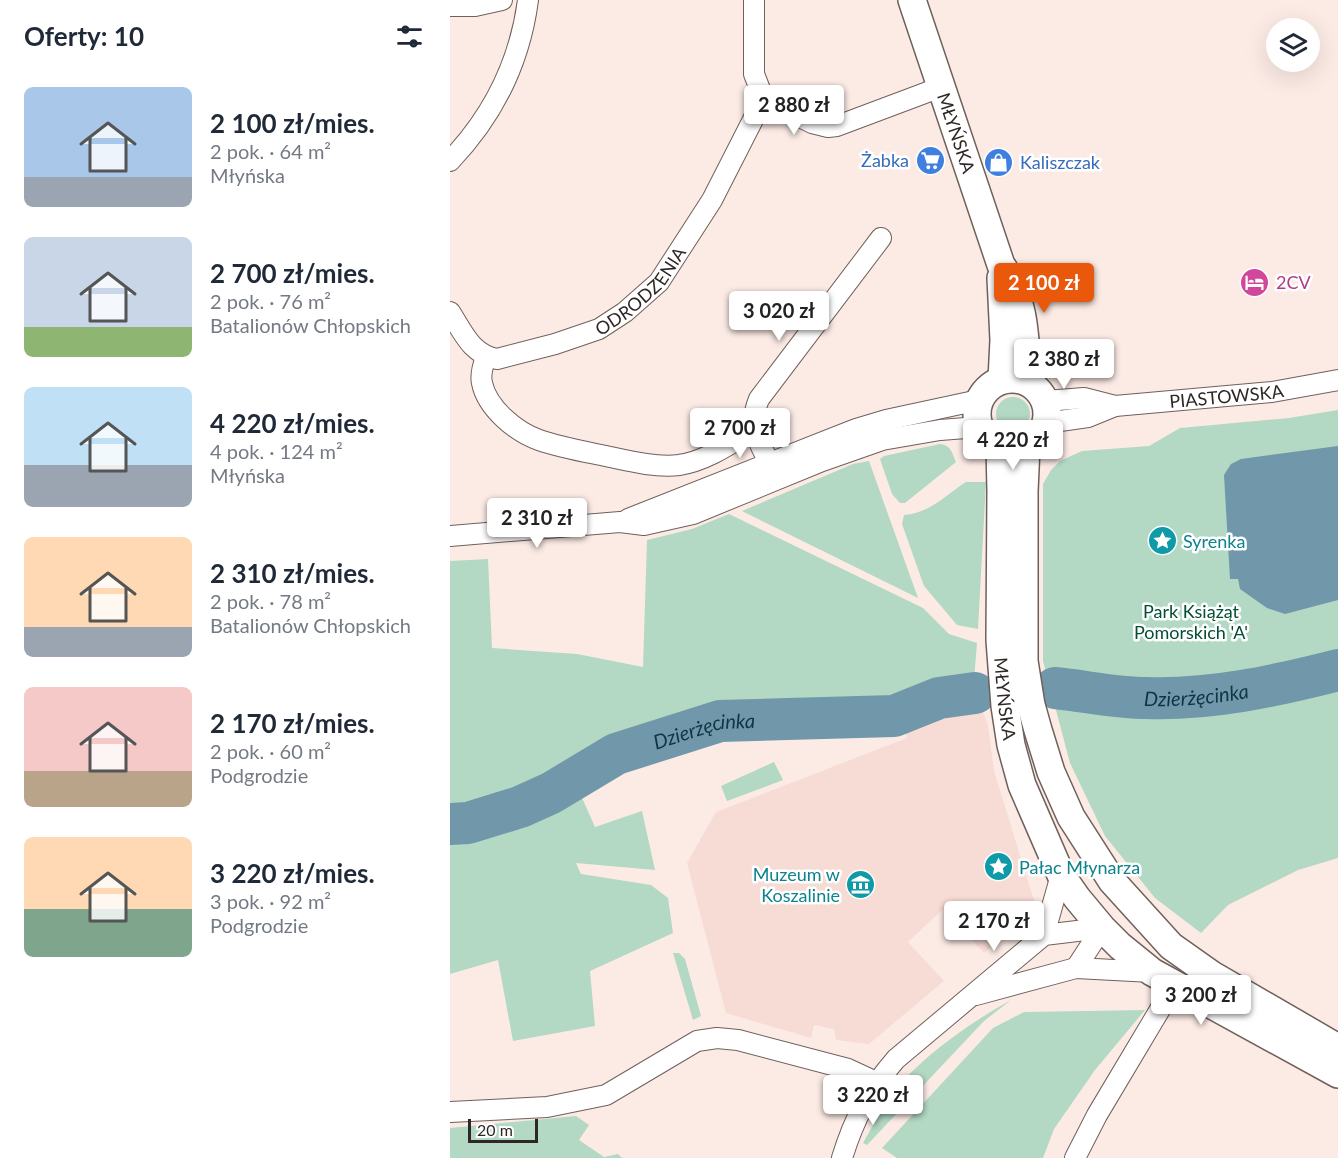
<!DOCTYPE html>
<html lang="pl">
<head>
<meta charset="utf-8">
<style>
  :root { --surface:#fff; --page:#f2f2f3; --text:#1f2937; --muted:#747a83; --accent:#ea580c }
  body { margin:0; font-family:Lato,sans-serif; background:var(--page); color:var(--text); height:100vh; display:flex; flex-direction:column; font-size:22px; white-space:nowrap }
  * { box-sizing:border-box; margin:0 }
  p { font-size:20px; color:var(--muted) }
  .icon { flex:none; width:33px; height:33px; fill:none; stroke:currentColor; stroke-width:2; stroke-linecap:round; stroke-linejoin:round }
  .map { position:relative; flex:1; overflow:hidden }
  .details { display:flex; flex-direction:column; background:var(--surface); width:450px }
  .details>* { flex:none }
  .fabs { position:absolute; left:816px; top:18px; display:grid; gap:12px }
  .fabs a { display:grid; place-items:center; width:54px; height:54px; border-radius:50%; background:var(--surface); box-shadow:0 6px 24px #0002; font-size:30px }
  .scale { position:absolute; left:18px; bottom:15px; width:70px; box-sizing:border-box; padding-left:6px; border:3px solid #2e2725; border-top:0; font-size:16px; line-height:21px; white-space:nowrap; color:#2e2725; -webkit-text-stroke:4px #fff; paint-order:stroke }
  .price { position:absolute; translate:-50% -51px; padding:0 14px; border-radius:6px; background:#fff; color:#222; font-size:20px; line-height:39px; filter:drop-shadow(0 2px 3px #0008) }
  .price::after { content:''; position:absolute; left:50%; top:36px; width:18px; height:14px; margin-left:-9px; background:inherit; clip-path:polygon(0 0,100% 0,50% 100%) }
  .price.active { background:var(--accent); color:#fff }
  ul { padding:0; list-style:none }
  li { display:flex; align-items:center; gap:18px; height:150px; padding:0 24px }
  li span { display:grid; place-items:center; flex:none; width:168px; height:120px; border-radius:9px; color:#555 }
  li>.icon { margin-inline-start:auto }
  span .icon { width:72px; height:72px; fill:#fffc; stroke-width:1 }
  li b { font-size:26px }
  h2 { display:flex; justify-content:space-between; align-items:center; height:72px; padding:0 24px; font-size:26px }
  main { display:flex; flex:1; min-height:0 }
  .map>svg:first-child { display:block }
  .built { fill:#f6dcd4 }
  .green { fill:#b3d8c4 }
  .water { fill:#7097aa }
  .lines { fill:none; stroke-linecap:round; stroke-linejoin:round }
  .river { stroke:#7097aa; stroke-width:42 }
  .street-casing { stroke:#6f605b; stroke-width:22 }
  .secondary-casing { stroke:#6f605b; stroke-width:30 }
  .street { stroke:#fff; stroke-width:20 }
  .secondary { stroke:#fff; stroke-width:27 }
  .labels { text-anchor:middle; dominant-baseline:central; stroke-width:5; stroke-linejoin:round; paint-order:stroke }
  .street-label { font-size:18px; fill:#2e2725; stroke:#fff }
  .shop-label { font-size:18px; fill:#366cbe; stroke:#fff; text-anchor:end }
  .hotel-label { font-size:18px; fill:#b23c85; stroke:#fff; text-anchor:start }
  .culture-label { font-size:18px; fill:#0d838f; stroke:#fff; text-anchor:start }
  .park-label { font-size:18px; fill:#034f34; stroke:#fff }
  .water-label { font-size:20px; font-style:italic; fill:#103544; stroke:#fff }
</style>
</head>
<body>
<main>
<section class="details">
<h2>Oferty: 10<svg class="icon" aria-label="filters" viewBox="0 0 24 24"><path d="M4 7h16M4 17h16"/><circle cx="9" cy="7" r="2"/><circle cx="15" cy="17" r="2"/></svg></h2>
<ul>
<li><span style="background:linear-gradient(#a9c7e8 75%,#9aa5b1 0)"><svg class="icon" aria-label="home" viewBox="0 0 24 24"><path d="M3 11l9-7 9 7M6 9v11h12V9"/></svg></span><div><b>2 100 zł/mies.</b><p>2 pok. · 64 m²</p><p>Młyńska</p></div></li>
<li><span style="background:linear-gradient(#c9d6e8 75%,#8fb573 0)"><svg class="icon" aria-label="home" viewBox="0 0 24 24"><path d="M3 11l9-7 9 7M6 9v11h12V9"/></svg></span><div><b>2 700 zł/mies.</b><p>2 pok. · 76 m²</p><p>Batalionów Chłopskich</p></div></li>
<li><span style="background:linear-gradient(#bfe0f5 65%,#9aa5b1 0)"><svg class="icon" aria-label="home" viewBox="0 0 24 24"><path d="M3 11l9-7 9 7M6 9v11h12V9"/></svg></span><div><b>4 220 zł/mies.</b><p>4 pok. · 124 m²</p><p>Młyńska</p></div></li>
<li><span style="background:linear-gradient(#ffd9b3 75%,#9aa5b1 0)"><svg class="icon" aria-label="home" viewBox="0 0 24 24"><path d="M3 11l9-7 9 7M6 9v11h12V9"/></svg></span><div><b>2 310 zł/mies.</b><p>2 pok. · 78 m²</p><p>Batalionów Chłopskich</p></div></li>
<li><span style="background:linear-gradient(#f6c9c9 70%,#b9a48a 0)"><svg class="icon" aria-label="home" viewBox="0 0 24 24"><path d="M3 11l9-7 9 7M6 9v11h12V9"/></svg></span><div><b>2 170 zł/mies.</b><p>2 pok. · 60 m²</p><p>Podgrodzie</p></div></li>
<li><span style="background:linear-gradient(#ffd9b3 60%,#7fa58c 0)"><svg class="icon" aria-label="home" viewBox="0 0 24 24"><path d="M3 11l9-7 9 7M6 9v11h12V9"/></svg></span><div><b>3 220 zł/mies.</b><p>3 pok. · 92 m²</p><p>Podgrodzie</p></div></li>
</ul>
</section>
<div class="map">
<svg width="888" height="1158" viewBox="0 0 888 1158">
  <rect width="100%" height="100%" fill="#fcebe5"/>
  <!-- built -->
  <path class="built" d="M531,707L538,725L544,771L585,904L534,953L493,909L458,942L494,981L419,1044L386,1040L384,1029L364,1025L361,1038L276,1013L237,863L266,812L457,738L453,720Z"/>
  <!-- green -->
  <path class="green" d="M546 414a17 17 0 1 1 34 0a17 17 0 1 1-34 0Z
    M888,410V858L848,870L778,905L751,933L705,898L655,836L620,763L593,661V484L601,470L610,461L632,451L699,446L730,428L839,418Z
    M490,444C501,445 502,453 506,462L455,503H450L442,494L430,459L434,456Z
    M419,461L468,598L292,511L403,464Z
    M516,482H536L528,629L507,625L474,586L452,524L454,515C481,513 495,495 516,482Z
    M279,514L473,608L499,634L527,643L522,705L243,727L181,743L99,794L103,804L129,791L145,827L192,811L205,870L126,863L131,874L201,885L218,898L223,933L140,971L145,1026L63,1041L48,960L0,974V561L38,559L42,648L127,654L193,667L197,540L242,529Z
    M324,762L333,780L277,801L271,786Z
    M223,953H229L235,959L251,1016L243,1020Z
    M561,1000L534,1021L417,1145L413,1143C423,1126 432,1106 444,1091C473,1056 521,1022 561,1000Z
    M695,1010L645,1070L604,1129L593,1158H447L432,1148L543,1028L574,1012Z
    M126,1116L139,1125L129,1140L154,1157L168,1154L172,1158H0V1128Z"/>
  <!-- water -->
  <path class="water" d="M888,446V600L835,614L817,608L790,589L788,579H780L774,475L781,464L791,459Z
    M428,703L444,716L442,727L424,735L396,731L361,719Z"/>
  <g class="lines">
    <!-- river -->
    <g class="river">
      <path id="s1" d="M605,688C635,691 666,698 697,698C762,700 825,686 888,670"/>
      <path id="s2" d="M0,824L18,823L70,807L101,793L166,754L270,721L444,716L489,698L525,693"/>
    </g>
    <defs>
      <g id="street">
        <path d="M304,0V74L311,92L328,106L362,123L378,127L387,126L491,87"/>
        <path d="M0,6H25L52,0"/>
        <path d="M0,161C43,116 70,61 78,0"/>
        <path id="s3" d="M0,312C13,332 21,354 47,359L105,344L149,329L175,312L209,282L262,200L315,96"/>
        <path d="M36,357C33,365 30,375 32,383C37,408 66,432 89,440C109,447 131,451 151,455C175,460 204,468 229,465C256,461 280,444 303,430"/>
        <path id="s4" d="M595,401L634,398L665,406L822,392L888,380"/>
        <path d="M596,423L638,417L665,406"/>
        <path d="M319,462C306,437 298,426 309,399L431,238"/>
        <path d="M178,519L406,429L436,420L529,400"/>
        <path d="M0,536L170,522L194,525L243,514L372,461L432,440L490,430L529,427"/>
        <path d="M594,935L611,875"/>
        <path d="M626,968L652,928"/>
        <path d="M526,995L626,968L702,972"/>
        <path d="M0,1112L97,1107L156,1095L247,1041L267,1038L288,1040L398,1069L426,1082"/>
        <path d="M392,1158C404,1119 419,1090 446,1059L594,935L652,928"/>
        <path d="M625,1158L647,1115L715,1001"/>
      </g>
      <g id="secondary">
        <path id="s5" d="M462,0L551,265C576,299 575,342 578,382"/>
        <path d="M551,278L554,340L552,380"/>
        <circle cx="562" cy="414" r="35"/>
        <path id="s6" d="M550,447L551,491L550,640L555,706L561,745L572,785L611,875L627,898L652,928L670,946L702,972L888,1074"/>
        <path d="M576,447L574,491V661L581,705L588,730L601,772L621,817L662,881L721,946L762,975L888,1048"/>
      </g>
    </defs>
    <!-- street casing -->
    <use href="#street" class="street-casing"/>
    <!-- secondary casing -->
    <use href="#secondary" class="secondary-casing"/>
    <!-- street -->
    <use href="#street" class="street"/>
    <!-- secondary -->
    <use href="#secondary" class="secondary"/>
  </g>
  <!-- icons -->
  <defs>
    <symbol id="supermarket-disc" viewBox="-11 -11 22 22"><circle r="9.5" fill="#3f7fe0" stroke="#fff"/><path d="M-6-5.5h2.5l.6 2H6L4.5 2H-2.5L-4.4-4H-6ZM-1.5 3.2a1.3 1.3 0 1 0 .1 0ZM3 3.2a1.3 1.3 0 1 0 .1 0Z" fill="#fff"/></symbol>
    <symbol id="shop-disc" viewBox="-11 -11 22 22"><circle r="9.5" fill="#3f7fe0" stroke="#fff"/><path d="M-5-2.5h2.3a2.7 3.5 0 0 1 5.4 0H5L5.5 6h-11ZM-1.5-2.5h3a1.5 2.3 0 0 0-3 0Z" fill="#fff"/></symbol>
    <symbol id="hotel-disc" viewBox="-11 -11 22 22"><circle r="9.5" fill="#d1479c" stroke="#fff"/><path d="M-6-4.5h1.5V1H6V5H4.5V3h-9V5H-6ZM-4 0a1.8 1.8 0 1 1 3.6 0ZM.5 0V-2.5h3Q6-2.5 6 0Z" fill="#fff"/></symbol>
    <symbol id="sight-disc" viewBox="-11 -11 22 22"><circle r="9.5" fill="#0f9aa8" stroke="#fff"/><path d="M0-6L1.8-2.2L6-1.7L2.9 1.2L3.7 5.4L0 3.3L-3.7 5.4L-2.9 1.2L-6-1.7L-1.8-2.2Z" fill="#fff"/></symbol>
    <symbol id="museum-disc" viewBox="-11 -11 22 22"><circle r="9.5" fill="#0f9aa8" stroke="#fff"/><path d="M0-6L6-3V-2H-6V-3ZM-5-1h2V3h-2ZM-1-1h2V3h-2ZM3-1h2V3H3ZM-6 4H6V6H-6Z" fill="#fff"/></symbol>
  </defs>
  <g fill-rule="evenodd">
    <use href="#supermarket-disc" x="464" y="144" width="33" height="33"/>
    <use href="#shop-disc" x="532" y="146" width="33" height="33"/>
    <use href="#hotel-disc" x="788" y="266" width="33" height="33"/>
    <use href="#sight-disc" x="696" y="524" width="33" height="33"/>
    <use href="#sight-disc" x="532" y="850" width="33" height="33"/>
    <use href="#museum-disc" x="394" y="868" width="33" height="33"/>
  </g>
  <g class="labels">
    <!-- street labels -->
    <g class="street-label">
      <text stroke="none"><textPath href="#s5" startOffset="140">MŁYŃSKA</textPath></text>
      <text stroke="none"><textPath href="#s3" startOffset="232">ODRODZENIA</textPath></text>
      <text stroke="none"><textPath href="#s4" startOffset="183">PIASTOWSKA</textPath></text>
      <text stroke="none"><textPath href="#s6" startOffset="252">MŁYŃSKA</textPath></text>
    </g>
    <!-- shop labels -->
    <g class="shop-label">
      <text x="459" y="160">Żabka</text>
      <text x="570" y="162" text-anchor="start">Kaliszczak</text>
    </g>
    <!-- hotel labels -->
    <g class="hotel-label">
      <text x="826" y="282">2CV</text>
    </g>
    <!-- culture labels -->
    <g class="culture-label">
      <text x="733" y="541">Syrenka</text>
      <text x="569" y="867">Pałac Młynarza</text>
      <text x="390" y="874" text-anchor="end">Muzeum w<tspan x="390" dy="21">Koszalinie</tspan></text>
    </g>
    <!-- park labels -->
    <g class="park-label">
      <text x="741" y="611">Park Książąt<tspan x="741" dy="21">Pomorskich 'A'</tspan></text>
    </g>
    <!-- water labels -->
    <g class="water-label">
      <text stroke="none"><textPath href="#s1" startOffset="142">Dzierżęcinka</textPath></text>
      <text stroke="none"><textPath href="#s2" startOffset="274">Dzierżęcinka</textPath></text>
    </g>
  </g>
</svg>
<div class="fabs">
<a><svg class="icon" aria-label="layers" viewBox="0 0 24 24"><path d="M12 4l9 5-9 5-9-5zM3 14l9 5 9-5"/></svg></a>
</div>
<div class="scale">20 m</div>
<b class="price" style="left:344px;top:136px">2 880 zł</b>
<b class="price active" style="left:594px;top:314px">2 100 zł</b>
<b class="price" style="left:329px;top:342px">3 020 zł</b>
<b class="price" style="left:614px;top:390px">2 380 zł</b>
<b class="price" style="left:290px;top:459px">2 700 zł</b>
<b class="price" style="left:563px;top:471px">4 220 zł</b>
<b class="price" style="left:87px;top:549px">2 310 zł</b>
<b class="price" style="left:544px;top:952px">2 170 zł</b>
<b class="price" style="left:751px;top:1026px">3 200 zł</b>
<b class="price" style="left:423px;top:1126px">3 220 zł</b>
</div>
</main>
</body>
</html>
